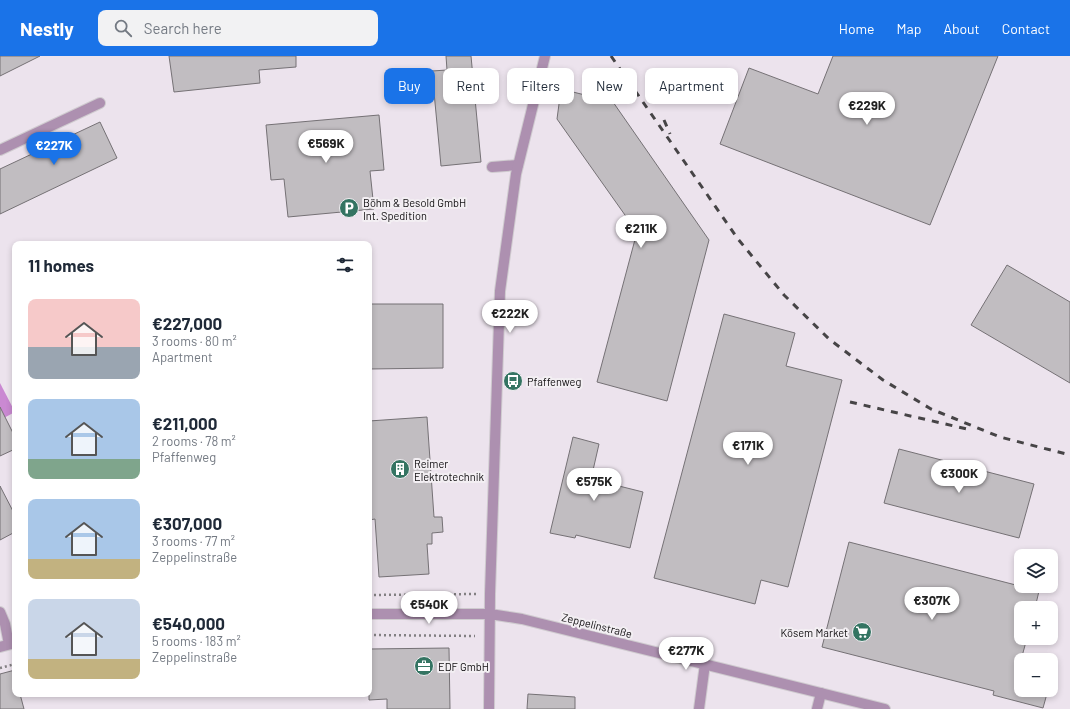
<!DOCTYPE html>
<html lang="en">
<head>
<meta charset="utf-8">
<style>
  :root { --surface:#fff; --page:#f2f2f3; --text:#1f2937; --muted:#747a83; --accent:#1a73e8 }
  body { margin:0; font-family:Barlow,sans-serif; background:var(--page); color:var(--text); height:100vh; display:flex; flex-direction:column; font-size:15px; white-space:nowrap }
  * { box-sizing:border-box; margin:0 }
  p { font-size:13px; color:var(--muted) }
  .icon { flex:none; width:22px; height:22px; fill:none; stroke:currentColor; stroke-width:2; stroke-linecap:round; stroke-linejoin:round }
  .map { position:relative; flex:1; overflow:hidden }
  .drawer { position:absolute; left:12px; top:185px; width:360px; height:456px; display:flex; flex-direction:column; background:var(--surface); border-radius:8px; box-shadow:0 2px 6px #0003 }
  .drawer>* { flex:none }
  .top-card { position:absolute; left:384px; top:12px; width:380px; height:36px; display:flex; gap:8px }
  .tools { position:absolute; left:1014px; top:493px; display:grid; gap:8px }
  .tools a { display:grid; place-items:center; width:44px; height:44px; border-radius:8px; background:var(--surface); box-shadow:0 2px 6px #0003; font-size:20px }
  .price { position:absolute; translate:-50% -34px; padding:0 9px; border-radius:14px; background:#fff; color:#222; font-size:13px; line-height:26px; filter:drop-shadow(0 1px 2px #0008) }
  .price::after { content:''; position:absolute; left:50%; top:24px; width:12px; height:9px; margin-left:-6px; background:inherit; clip-path:polygon(0 0,100% 0,50% 100%) }
  .price.current { background:var(--accent); color:#fff }
  ul { padding:0; list-style:none }
  li { display:flex; align-items:center; gap:12px; height:100px; padding:0 16px }
  li span { display:grid; place-items:center; flex:none; width:112px; height:80px; border-radius:8px; color:#555 }
  li>.icon { margin-inline-start:auto }
  span .icon { width:48px; height:48px; fill:#fffc; stroke-width:1 }
  li b { font-size:17px }
  h2 { display:flex; justify-content:space-between; align-items:center; height:48px; padding:0 16px; font-size:17px }
  .chip { padding:0 14px; border-radius:8px; background:var(--surface); box-shadow:0 2px 6px #0003; font-size:14px; line-height:36px }
  .chip.current { background:var(--accent); color:#fff }
  header { display:flex; align-items:center; gap:24px; box-sizing:border-box; height:56px; padding:0 20px; background:var(--accent); color:#fff }
  header strong { font-size:19px }
  nav { display:flex; gap:22px; margin-inline-start:auto; font-size:14px }
  .search { width:280px; height:36px; background:var(--page); display:flex; align-items:center; gap:10px; box-sizing:border-box; padding:0 14px; border-radius:8px; color:var(--muted); font-size:15px }
  .map>svg:first-child { display:block }
  .built { fill:#ece3ed; fill-rule:evenodd }
  .water { fill:#ca89d2 }
  .building { fill:#c1bdc1; stroke:#757175 }
  .lines { fill:none; stroke-linecap:round; stroke-linejoin:round }
  .service-casing { stroke:#cfcbcf; stroke-width:12 }
  .minor-casing { stroke:#cfcbcf; stroke-width:12 }
  .path { stroke:#827f82; stroke-width:2.5; stroke-dasharray:2 3; stroke-linecap:butt }
  .service { stroke:#ad90b0; stroke-width:10 }
  .minor { stroke:#ad90b0; stroke-width:10 }
  .rail { stroke:#464446; stroke-width:3; stroke-dasharray:7 7; stroke-linecap:butt }
  .labels { text-anchor:middle; dominant-baseline:central; stroke-width:4; stroke-linejoin:round; paint-order:stroke }
  .poi-label { font-size:11px; fill:#100e10; stroke:#f3eff3; text-anchor:start }
  .street-label { font-size:11px; fill:#100e10; stroke:#f3eff3 }
</style>
</head>
<body>
<header>
<strong>Nestly</strong>
<div class="search"><svg class="icon" aria-label="search" viewBox="0 0 24 24"><circle cx="10" cy="10" r="6"/><path d="M15 15l6 6"/></svg>Search here</div>
<nav><a>Home</a><a>Map</a><a>About</a><a>Contact</a></nav>
</header>
<div class="map">
<svg width="1070" height="653" viewBox="0 0 1070 653">
  <rect width="100%" height="100%" fill="#f3eff3"/>
  <!-- built -->
  <path class="built" d="M0,0H1070V653H0ZM15,188H369V638H15ZM1021,500H1051V530H1021ZM1021,552H1051V582H1021ZM1021,604H1051V634H1021Z"/>
  <!-- water -->
  <path class="water" d="M0,327L15,356L0,364Z"/>
  <!-- building -->
  <path class="building" d="M0,0H40L0,20Z
    M169,0H296V11L259,14L260,27L174,36Z
    M446,0H471L481,106L441,110L432,15L447,14Z
    M833,0H998L930,169L720,88L749,12L818,38Z
    M561,33L613,46L709,184L667,345L597,326L637,176L557,63Z
    M379,59L384,114L370,115L374,153L288,161L284,123L271,124L266,69Z
    M100,66L117,102L0,158V113Z
    M1007,209L1070,246V327L971,269Z
    M369,248H443V312L369,313Z
    M724,258L795,277L786,310L842,324L788,531L761,524L755,548L654,522Z
    M0,351L15,381V393L0,400Z
    M427,361L434,461H442L443,476L432,477V488H427L429,518L379,521L375,463L369,464V365Z
    M573,381L599,388L591,423L643,436L630,492L576,479L575,482L550,477Z
    M899,393L1034,428L1019,482L884,447Z
    M0,430L15,459V476L0,484Z
    M849,486L1039,535L1035,552H1021V582H1027L1021,604V634H1048L1043,652L993,639L994,635L822,591Z
    M449,592L450,653H387V643L369,644V593Z
    M15,614V638H20L24,653H0V618Z
    M528,638L575,641V653H527Z"/>
  <g class="lines">
    <defs>
      <path id="service" d="M0,94L100,47
        M492,111L518,109
        M0,556L5,568L9,588
        M699,653L705,608
        M817,653L821,637"/>
      <path id="minor" d="M369,558H490L522,563L885,653
        M0,591L15,587
        M489,653L490,538L500,235L516,118L545,0"/>
    </defs>
    <!-- service casing -->
    <use href="#service" class="service-casing"/>
    <!-- minor casing -->
    <use href="#minor" class="minor-casing"/>
    <!-- path -->
    <path class="path" d="M369,539L476,538
      M369,579L475,580
      M0,612L15,608"/>
    <!-- service -->
    <use href="#service" class="service"/>
    <!-- minor -->
    <use href="#minor" class="minor"/>
    <!-- rail -->
    <path class="rail" d="M611,0L738,183L784,239L829,283L883,324L931,353L1000,381L1070,399
      M664,64L670,78
      M850,346L967,373"/>
  </g>
  <!-- icons -->
  <defs>
    <symbol id="parking-disc" viewBox="-11 -11 22 22"><circle r="9.5" fill="#347462" stroke="#f3eff3"/><path d="M-3.5-5.5H1a3.5 3.5 0 0 1 0 7H-1V5.5H-3.5ZM-1-3.4V-.6H.8a1.4 1.4 0 0 0 0-2.8Z" fill="#fff"/></symbol>
    <symbol id="bus-disc" viewBox="-11 -11 22 22"><circle r="9.5" fill="#347462" stroke="#f3eff3"/><path d="M-5-6H5V4H4V6H2V4H-2V6H-4V4H-5ZM-3.5-4V0h7V-4ZM-3.5 1.2v1.5H-2V1.2ZM2 1.2v1.5H3.5V1.2Z" fill="#fff"/></symbol>
    <symbol id="building-disc" viewBox="-11 -11 22 22"><circle r="9.5" fill="#347462" stroke="#f3eff3"/><path d="M-4-6H4V6H1V3H-1V6H-4ZM-2.5-4.3h1.7v1.8h-1.7ZM.8-4.3h1.7v1.8H.8ZM-2.5-1h1.7V.8h-1.7ZM.8-1h1.7V.8H.8Z" fill="#fff"/></symbol>
    <symbol id="supermarket-disc" viewBox="-11 -11 22 22"><circle r="9.5" fill="#347462" stroke="#f3eff3"/><path d="M-6-5.5h2.5l.6 2H6L4.5 2H-2.5L-4.4-4H-6ZM-1.5 3.2a1.3 1.3 0 1 0 .1 0ZM3 3.2a1.3 1.3 0 1 0 .1 0Z" fill="#fff"/></symbol>
    <symbol id="office-disc" viewBox="-11 -11 22 22"><circle r="9.5" fill="#347462" stroke="#f3eff3"/><path d="M-6-3h4V-5.5h4V-3h4V5H-6ZM-1-4.5V-3h2v-1.5ZM-6 0V1H6V0Z" fill="#fff"/></symbol>
  </defs>
  <g fill-rule="evenodd">
    <use href="#parking-disc" x="338" y="141" width="22" height="22"/>
    <use href="#bus-disc" x="502" y="314" width="22" height="22"/>
    <use href="#building-disc" x="389" y="402" width="22" height="22"/>
    <use href="#supermarket-disc" x="851" y="565" width="22" height="22"/>
    <use href="#office-disc" x="413" y="599" width="22" height="22"/>
  </g>
  <g class="labels">
    <!-- poi labels -->
    <g class="poi-label">
      <text x="363" y="146">Böhm &amp; Besold GmbH<tspan x="363" dy="13">Int. Spedition</tspan></text>
      <text x="527" y="325">Pfaffenweg</text>
      <text x="414" y="407">Reimer<tspan x="414" dy="13">Elektrotechnik</tspan></text>
      <text x="848" y="576" text-anchor="end">Kösem Market</text>
      <text x="438" y="610">EDF GmbH</text>
    </g>
    <!-- street labels -->
    <g class="street-label">
      <text transform="translate(597 569) rotate(14)">Zeppelinstraße</text>
    </g>
  </g>
</svg>
<div class="tools">
<a><svg class="icon" aria-label="layers" viewBox="0 0 24 24"><path d="M12 4l9 5-9 5-9-5zM3 14l9 5 9-5"/></svg></a>
<a>+</a>
<a>−</a>
</div>
<b class="price" style="left:867px;top:70px">€229K</b>
<b class="price" style="left:326px;top:108px">€569K</b>
<b class="price current" style="left:54px;top:110px">€227K</b>
<b class="price" style="left:641px;top:193px">€211K</b>
<b class="price" style="left:510px;top:278px">€222K</b>
<b class="price" style="left:748px;top:410px">€171K</b>
<b class="price" style="left:959px;top:438px">€300K</b>
<b class="price" style="left:594px;top:446px">€575K</b>
<b class="price" style="left:932px;top:565px">€307K</b>
<b class="price" style="left:429px;top:569px">€540K</b>
<b class="price" style="left:686px;top:615px">€277K</b>
<div class="top-card">
<a class="chip current">Buy</a>
<a class="chip">Rent</a>
<a class="chip">Filters</a>
<a class="chip">New</a>
<a class="chip">Apartment</a>
</div>
<section class="drawer">
<h2>11 homes<svg class="icon" aria-label="filters" viewBox="0 0 24 24"><path d="M4 7h16M4 17h16"/><circle cx="9" cy="7" r="2"/><circle cx="15" cy="17" r="2"/></svg></h2>
<ul>
<li><span style="background:linear-gradient(#f6c9c9 60%,#9aa5b1 0)"><svg class="icon" aria-label="home" viewBox="0 0 24 24"><path d="M3 11l9-7 9 7M6 9v11h12V9"/></svg></span><div><b>€227,000</b><p>3 rooms · 80 m²</p><p>Apartment</p></div></li>
<li><span style="background:linear-gradient(#a9c7e8 75%,#7fa58c 0)"><svg class="icon" aria-label="home" viewBox="0 0 24 24"><path d="M3 11l9-7 9 7M6 9v11h12V9"/></svg></span><div><b>€211,000</b><p>2 rooms · 78 m²</p><p>Pfaffenweg</p></div></li>
<li><span style="background:linear-gradient(#a9c7e8 75%,#c2b280 0)"><svg class="icon" aria-label="home" viewBox="0 0 24 24"><path d="M3 11l9-7 9 7M6 9v11h12V9"/></svg></span><div><b>€307,000</b><p>3 rooms · 77 m²</p><p>Zeppelinstraße</p></div></li>
<li><span style="background:linear-gradient(#c9d6e8 75%,#c2b280 0)"><svg class="icon" aria-label="home" viewBox="0 0 24 24"><path d="M3 11l9-7 9 7M6 9v11h12V9"/></svg></span><div><b>€540,000</b><p>5 rooms · 183 m²</p><p>Zeppelinstraße</p></div></li>
</ul>
</section>
</div>
</body>
</html>
